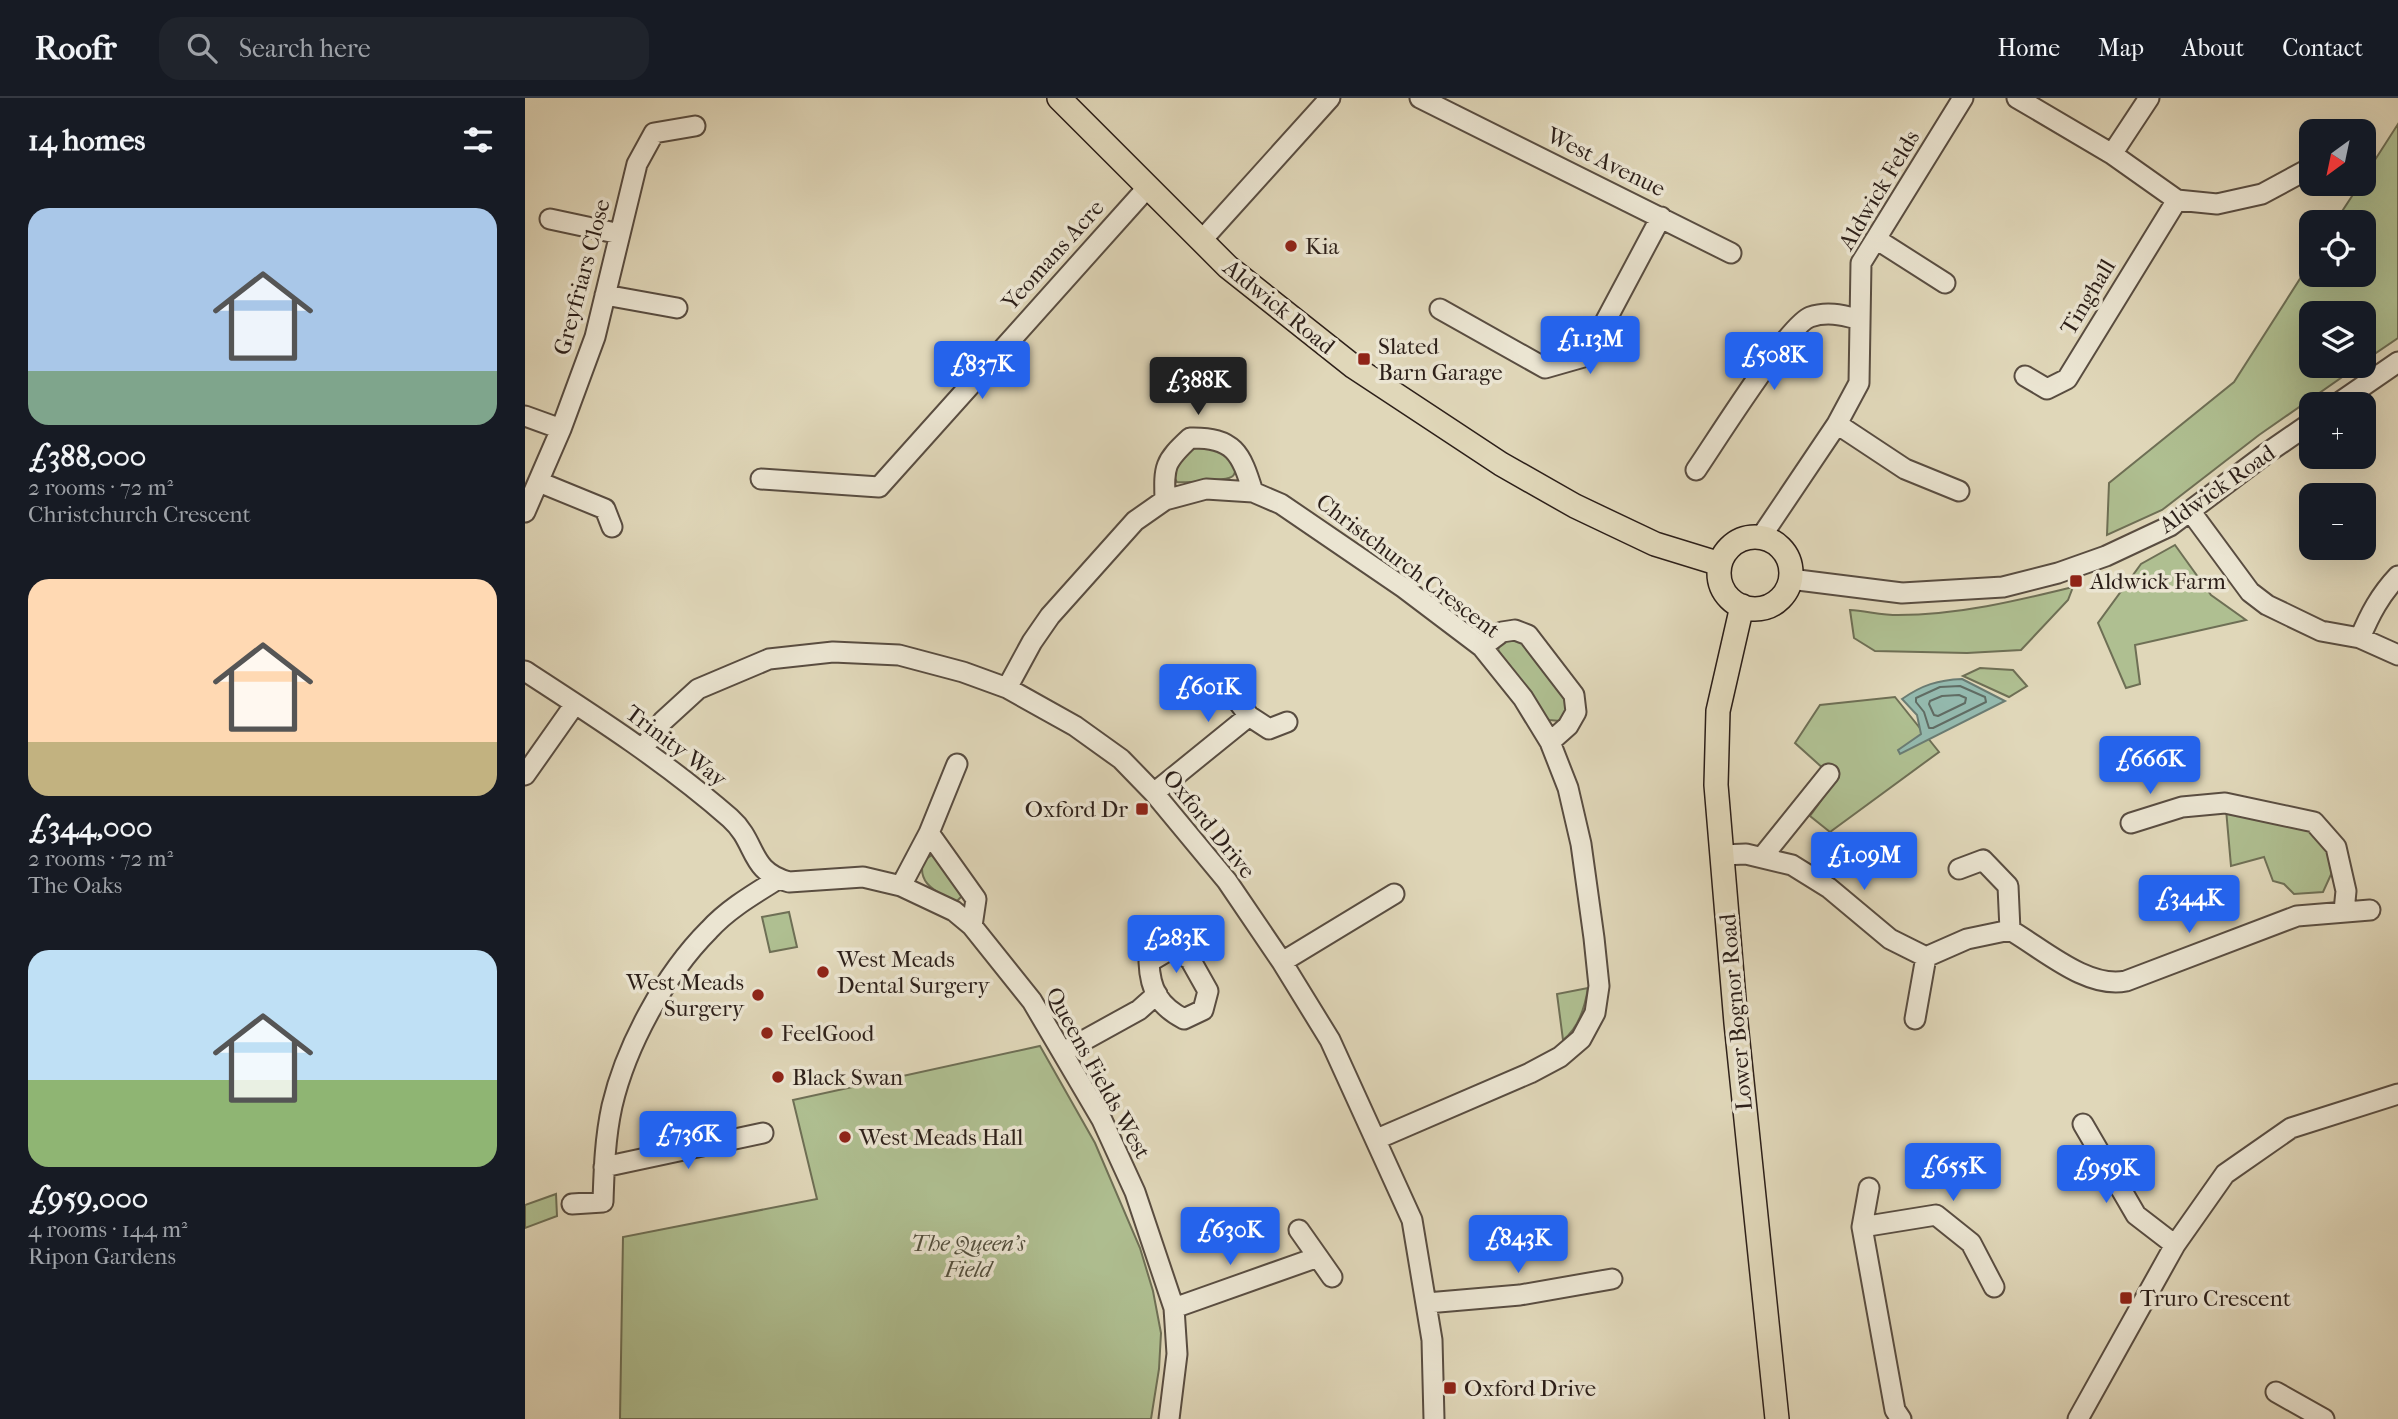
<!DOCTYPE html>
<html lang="en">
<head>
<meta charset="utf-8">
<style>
  :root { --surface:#171b24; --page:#20242c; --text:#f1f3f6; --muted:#9ea1a6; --line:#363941; --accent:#2563eb }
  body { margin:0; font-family:"IM FELL French Canon",serif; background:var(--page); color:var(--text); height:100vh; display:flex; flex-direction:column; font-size:26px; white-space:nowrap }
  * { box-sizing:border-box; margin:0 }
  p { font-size:23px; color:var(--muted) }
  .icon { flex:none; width:38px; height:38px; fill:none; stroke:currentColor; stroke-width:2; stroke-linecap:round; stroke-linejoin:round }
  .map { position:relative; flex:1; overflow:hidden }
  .drawer { display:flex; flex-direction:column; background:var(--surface); width:525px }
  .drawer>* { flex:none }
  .needle { width:46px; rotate:213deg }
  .controls { position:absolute; left:1774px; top:21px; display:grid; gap:14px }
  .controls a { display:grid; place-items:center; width:77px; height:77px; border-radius:14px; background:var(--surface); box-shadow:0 7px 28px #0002; font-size:35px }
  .price { position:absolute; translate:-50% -60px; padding:0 16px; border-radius:7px; background:var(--accent); color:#fff; font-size:23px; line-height:46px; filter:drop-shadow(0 2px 4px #0008) }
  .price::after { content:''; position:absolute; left:50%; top:42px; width:21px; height:16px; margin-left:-10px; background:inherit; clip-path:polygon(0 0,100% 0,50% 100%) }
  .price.selected { background:#222; color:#fff }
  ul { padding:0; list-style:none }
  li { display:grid; align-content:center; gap:14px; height:371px; padding:0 28px }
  li span { display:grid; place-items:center; height:217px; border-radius:21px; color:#555 }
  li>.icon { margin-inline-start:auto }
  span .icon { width:126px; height:126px; fill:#fffc; stroke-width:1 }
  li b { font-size:30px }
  h2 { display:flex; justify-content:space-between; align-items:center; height:84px; padding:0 28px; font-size:30px }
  header { display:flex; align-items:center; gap:42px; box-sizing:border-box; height:98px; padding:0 35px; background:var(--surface); border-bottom:2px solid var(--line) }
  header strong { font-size:33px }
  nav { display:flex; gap:38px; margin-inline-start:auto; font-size:24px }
  .search { width:490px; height:63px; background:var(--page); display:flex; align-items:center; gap:18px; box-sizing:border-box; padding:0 24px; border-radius:21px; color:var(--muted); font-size:26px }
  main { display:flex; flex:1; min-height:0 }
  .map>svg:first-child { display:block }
  .green { fill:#afbf91; stroke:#6e6f55; stroke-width:2 }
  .water { fill:#94baaf; stroke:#6a7c73; stroke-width:2 }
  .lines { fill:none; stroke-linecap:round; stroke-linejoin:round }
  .shore { stroke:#606c64; stroke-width:2 }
  .minor-casing { stroke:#594d41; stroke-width:23 }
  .major-casing { stroke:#2c1f19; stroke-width:26 }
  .minor { stroke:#ebe5d2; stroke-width:19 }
  .major { stroke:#e0d7b9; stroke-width:23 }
  .poi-dot { fill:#8f2418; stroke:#ebe5d2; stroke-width:2.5 }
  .labels { text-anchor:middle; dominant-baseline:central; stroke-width:7; stroke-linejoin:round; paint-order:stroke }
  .street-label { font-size:23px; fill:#2c1f19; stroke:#ebe5d2 }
  .poi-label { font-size:23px; fill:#2c1f19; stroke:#ebe5d2; text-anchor:start }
  .park-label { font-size:23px; font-style:italic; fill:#534f3d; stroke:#ebe5d2 }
</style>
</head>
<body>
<header>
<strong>Roofr</strong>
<div class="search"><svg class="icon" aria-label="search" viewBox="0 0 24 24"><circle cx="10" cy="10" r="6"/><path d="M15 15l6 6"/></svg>Search here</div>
<nav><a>Home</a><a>Map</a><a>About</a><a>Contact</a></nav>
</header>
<main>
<section class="drawer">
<h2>14 homes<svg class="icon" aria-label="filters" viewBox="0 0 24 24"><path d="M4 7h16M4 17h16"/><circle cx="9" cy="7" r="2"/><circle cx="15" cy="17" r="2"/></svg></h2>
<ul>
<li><span style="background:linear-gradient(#a9c7e8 75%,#7fa58c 0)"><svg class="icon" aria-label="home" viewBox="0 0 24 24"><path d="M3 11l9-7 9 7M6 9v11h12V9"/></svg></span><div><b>£388,000</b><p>2 rooms · 72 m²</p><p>Christchurch Crescent</p></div></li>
<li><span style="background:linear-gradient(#ffd9b3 75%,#c2b280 0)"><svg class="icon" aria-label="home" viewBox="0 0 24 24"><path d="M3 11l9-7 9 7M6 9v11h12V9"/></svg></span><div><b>£344,000</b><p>2 rooms · 72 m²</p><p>The Oaks</p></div></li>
<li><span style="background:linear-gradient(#bfe0f5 60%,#8fb573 0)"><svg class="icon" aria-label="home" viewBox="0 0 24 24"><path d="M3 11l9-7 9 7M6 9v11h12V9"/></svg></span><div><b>£959,000</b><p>4 rooms · 144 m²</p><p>Ripon Gardens</p></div></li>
</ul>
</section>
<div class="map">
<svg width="1873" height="1321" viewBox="0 0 1873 1321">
  <rect width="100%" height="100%" fill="#e0d7b9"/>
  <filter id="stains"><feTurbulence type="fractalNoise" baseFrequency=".00286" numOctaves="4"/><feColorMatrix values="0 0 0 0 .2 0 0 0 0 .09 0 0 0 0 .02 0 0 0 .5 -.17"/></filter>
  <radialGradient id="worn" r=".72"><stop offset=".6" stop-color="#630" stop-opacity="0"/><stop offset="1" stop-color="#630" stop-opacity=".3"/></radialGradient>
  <!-- green -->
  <path class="green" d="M1873,26V240L1839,263V215H1787V268H1833L1734,337L1637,412L1582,437L1584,385L1709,284L1787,162V177H1839V124H1810L1835,86H1839V79Z
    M675,348L699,353L711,371C709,377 709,378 704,380C699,382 657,385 652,384L648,378C652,361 658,355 675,348Z
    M1650,447L1686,497L1721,522L1610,547L1615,586L1601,590L1573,525L1616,466Z
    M1548,489L1543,502L1496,552L1442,555L1350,553L1329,540L1325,512C1341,513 1357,517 1373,517C1433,517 1491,503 1548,489Z
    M981,539L998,542L1044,603L1043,616L1035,623L1024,622L1017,616L973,555L974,545Z
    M1455,570L1488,572L1502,588L1484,599L1438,578Z
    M1370,599L1414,654L1305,734L1285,718L1311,682L1270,645L1295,607Z
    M1701,711L1784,729L1802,749L1809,770L1798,794L1769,796L1759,786L1748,783L1739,759L1706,768Z
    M407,757L417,761L437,798L430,805C413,794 392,787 398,763Z
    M264,814L272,849L245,854L237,819Z
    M1063,890C1060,909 1054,930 1038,942L1032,896Z
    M515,948L570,1045L615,1150L628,1193L636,1235L634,1271L626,1321H95L98,1139L292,1101L268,1002Z
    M31,1096L32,1118L0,1130V1107Z"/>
  <!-- water -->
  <path class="water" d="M1437,581L1480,603L1375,656L1373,652L1396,636L1392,617L1377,601C1397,587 1413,582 1437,581Z"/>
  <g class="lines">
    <!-- shore -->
    <path class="shore" d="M1435,588L1460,599L1461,604L1408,630H1404L1399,614L1391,604V600L1415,589Z
      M1434,597L1441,600L1440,605L1413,618L1409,617L1404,606L1405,603L1417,598Z"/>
    <defs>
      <path id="minor" d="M895,0L1206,155
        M1492,0L1587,56L1652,102L1692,106L1737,96L1787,69
        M1587,56L1624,0
        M25,121L95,136
        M1351,141L1420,185
        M676,143L805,0
        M80,197L152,210
        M915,211L1020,270L1062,258L1136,119
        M1500,278L1522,291L1542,281L1652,102
        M1812,306L1873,264
        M0,318L36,331
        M1312,326L1380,371L1434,393
        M1171,372C1189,346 1263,227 1285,219C1302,213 1317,217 1333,221
        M236,381L354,389L622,90
        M14,384L80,411L87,429
        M640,402C639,368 639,364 665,340C709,339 716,355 728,394
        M0,414L36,331L70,239L112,66L129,35L170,28
        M1666,414L1725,494L1742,507L1796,533L1835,540L1873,557
        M1236,439L1312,326L1334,285L1336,165L1438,0
        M1265,481L1377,495L1478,489L1533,475L1581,458L1645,428L1742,355L1787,324
        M1835,540C1845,516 1855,497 1873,478
        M957,549L977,534L990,532L1003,537L1049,597L1051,614L1043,628L1025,644
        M0,573C71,619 141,664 205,720C233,745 223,773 264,784L338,779L376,788L429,813L447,828L507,903L577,1022L610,1094L649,1210L652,1256L644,1321
        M482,590L507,544L525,518L610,423L640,402L681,391L728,394L756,406L879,490L957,549L998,600L1025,644L1043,690L1056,746L1069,840L1074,888L1070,915L1056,941L1035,959L1005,975L852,1041
        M712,602L724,618
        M118,651L138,623L173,591L244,561L308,554L374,557L438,574L482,590L550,628L596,661L629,695L702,783L757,864L805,942L887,1122L907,1242L909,1321
        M0,677L50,606
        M629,695L724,618L744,631L762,624
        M1606,725L1657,709L1700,705L1789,724L1811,749L1821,793L1819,813
        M404,735L451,801L447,828
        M1197,757L1221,756L1267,767L1304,790L1365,841L1401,859L1442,841L1485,832
        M1238,758L1304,676
        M1434,771L1458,762L1483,788L1485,832
        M376,788L404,735L432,666
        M1485,832C1518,851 1562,891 1601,883L1772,818L1845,812
        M646,851L665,861L683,893L678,912L659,921C634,908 625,892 624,864Z
        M757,864L869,796
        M1390,921L1401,859
        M538,954L614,912L632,896
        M1558,1026L1611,1117L1650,1147
        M79,1069L238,1035
        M1344,1090L1337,1129L1370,1312L1376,1321
        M47,1106L78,1104C79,1072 80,1040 87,1008C101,948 140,876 184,832C203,811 229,796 253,781
        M1337,1129L1411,1117L1446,1145L1469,1189
        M793,1159L807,1179
        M902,1205L995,1197L1087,1181
        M649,1210L793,1159L774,1132
        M1751,1294L1799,1321
        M1553,1321L1650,1147L1700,1076L1766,1030L1873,996"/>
      <path id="major" d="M534,0L703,169L829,269L976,366L1050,408L1130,446L1195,466
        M1194 475a36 36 0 1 1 72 0a36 36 0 1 1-72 0Z
        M1217,508L1193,613L1191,687L1211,925L1252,1321"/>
    </defs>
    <!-- minor casing -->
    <use href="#minor" class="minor-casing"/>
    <!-- major casing -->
    <use href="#major" class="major-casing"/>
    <!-- minor -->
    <use href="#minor" class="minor"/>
    <!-- major -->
    <use href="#major" class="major"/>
  </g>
  <!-- markers -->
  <g class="poi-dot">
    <circle cx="766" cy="148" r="7"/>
    <rect x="832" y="254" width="14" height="14" rx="3.5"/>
    <rect x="1544" y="476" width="14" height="14" rx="3.5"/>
    <rect x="610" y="704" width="14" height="14" rx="3.5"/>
    <circle cx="298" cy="874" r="7"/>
    <circle cx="233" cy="897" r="7"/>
    <circle cx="242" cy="935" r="7"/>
    <circle cx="253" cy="979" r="7"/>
    <circle cx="320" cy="1039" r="7"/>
    <rect x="1594" y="1193" width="14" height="14" rx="3.5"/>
    <rect x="918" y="1283" width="14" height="14" rx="3.5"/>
  </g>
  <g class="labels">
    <!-- street labels -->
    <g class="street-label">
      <text transform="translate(1081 64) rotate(26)">West Avenue</text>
      <text transform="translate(1354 92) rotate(-59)">Aldwick Felds</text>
      <text transform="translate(528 157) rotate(-48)">Yeomans Acre</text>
      <text transform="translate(57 179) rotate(-75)">Greyfriars Close</text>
      <text transform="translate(1563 199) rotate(-59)">Tinghall</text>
      <text transform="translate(754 209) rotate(39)">Aldwick Road</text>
      <text transform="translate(1692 391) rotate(-35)">Aldwick Road</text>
      <text transform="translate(883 468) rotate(37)">Christchurch Crescent</text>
      <text transform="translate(151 648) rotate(37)">Trinity Way</text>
      <text transform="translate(684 726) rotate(51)">Oxford Drive</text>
      <text transform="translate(1211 914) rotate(-95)">Lower Bognor Road</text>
      <text transform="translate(573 975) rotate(61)">Queens Fields West</text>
    </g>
    <!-- poi labels -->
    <g class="poi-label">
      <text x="780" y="148">Kia</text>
      <text x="853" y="248">Slated<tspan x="853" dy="26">Barn Garage</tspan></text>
      <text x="1565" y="483">Aldwick Farm</text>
      <text x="603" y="711" text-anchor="end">Oxford Dr</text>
      <text x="312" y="861">West Meads<tspan x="312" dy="26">Dental Surgery</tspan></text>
      <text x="219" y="884" text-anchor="end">West Meads<tspan x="219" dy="26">Surgery</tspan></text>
      <text x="256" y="935">FeelGood</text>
      <text x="267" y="979">Black Swan</text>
      <text x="334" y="1039">West Meads Hall</text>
      <text x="1615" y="1200">Truro Crescent</text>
      <text x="939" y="1290">Oxford Drive</text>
    </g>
    <!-- park labels -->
    <g class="park-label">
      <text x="443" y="1145">The Queen's<tspan x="443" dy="26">Field</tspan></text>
    </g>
  </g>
  <rect width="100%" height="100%" filter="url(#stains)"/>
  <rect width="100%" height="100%" fill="url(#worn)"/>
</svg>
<div class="controls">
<a><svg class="needle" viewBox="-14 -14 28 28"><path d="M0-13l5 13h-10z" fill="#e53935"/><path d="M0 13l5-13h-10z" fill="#9ea1a6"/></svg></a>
<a><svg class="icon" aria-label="locate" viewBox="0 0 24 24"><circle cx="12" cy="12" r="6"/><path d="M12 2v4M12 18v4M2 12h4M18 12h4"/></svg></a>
<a><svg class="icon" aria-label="layers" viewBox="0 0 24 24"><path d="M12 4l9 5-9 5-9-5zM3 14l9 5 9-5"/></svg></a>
<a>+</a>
<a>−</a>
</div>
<b class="price" style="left:1065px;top:278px">£1.13M</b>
<b class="price" style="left:1249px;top:294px">£508K</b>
<b class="price" style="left:457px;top:303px">£837K</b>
<b class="price selected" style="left:673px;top:319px">£388K</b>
<b class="price" style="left:683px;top:626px">£601K</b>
<b class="price" style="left:1625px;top:698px">£666K</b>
<b class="price" style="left:1339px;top:794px">£1.09M</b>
<b class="price" style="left:1664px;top:837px">£344K</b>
<b class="price" style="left:651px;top:877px">£283K</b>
<b class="price" style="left:163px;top:1073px">£736K</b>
<b class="price" style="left:1428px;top:1105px">£655K</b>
<b class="price" style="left:1581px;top:1107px">£959K</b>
<b class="price" style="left:705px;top:1169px">£630K</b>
<b class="price" style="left:993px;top:1177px">£843K</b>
</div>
</main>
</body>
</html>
